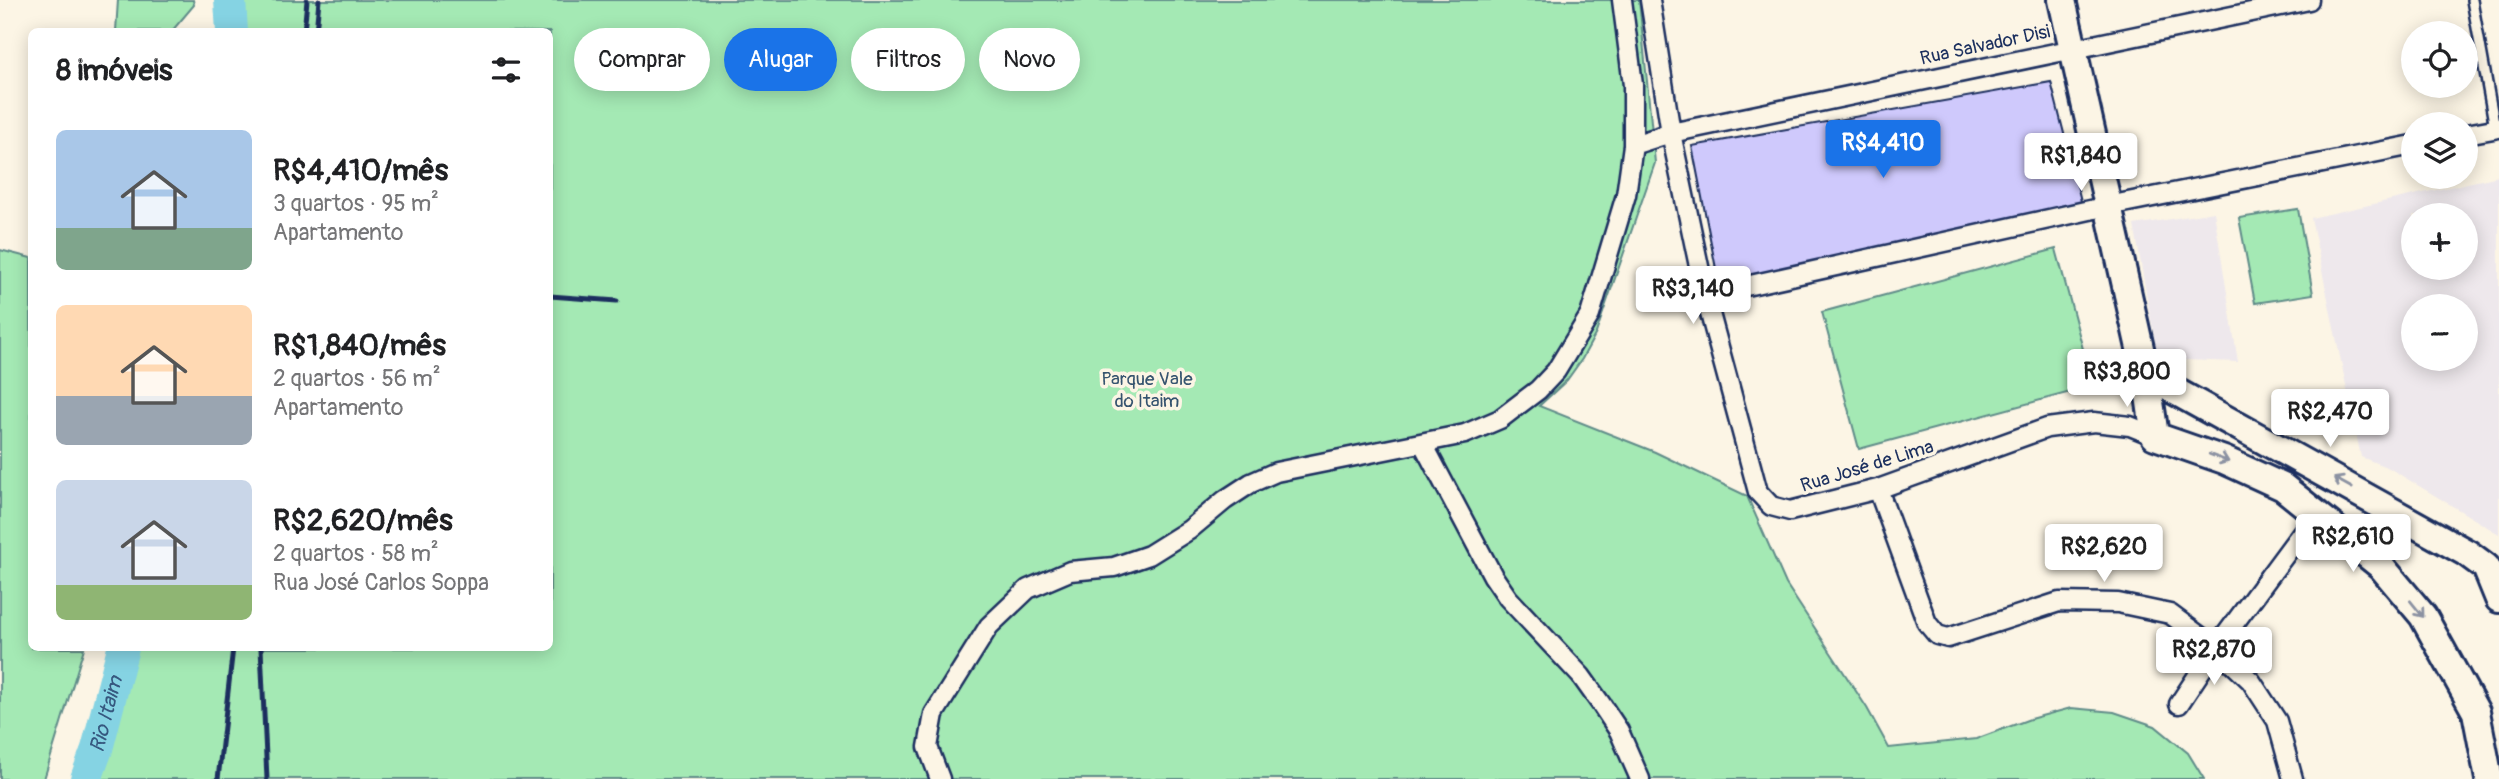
<!DOCTYPE html>
<html lang="pt">
<head>
<meta charset="utf-8">
<style>
  :root { --surface:#fff; --page:#f6f6f6; --text:#202124; --muted:#757577; --accent:#1a73e8 }
  body { margin:0; font-family:Pangolin,sans-serif; background:var(--page); color:var(--text); height:100vh; display:flex; flex-direction:column; font-size:26px; white-space:nowrap }
  * { box-sizing:border-box; margin:0 }
  p { font-size:23px; color:var(--muted) }
  .icon { flex:none; width:38px; height:38px; fill:none; stroke:currentColor; stroke-width:2; stroke-linecap:round; stroke-linejoin:round }
  .map { position:relative; flex:1; overflow:hidden }
  .panel { position:absolute; left:28px; top:28px; width:525px; height:623px; display:flex; flex-direction:column; background:var(--surface); border-radius:10px; box-shadow:0 4px 18px #0003 }
  .panel>* { flex:none }
  .banner { position:absolute; left:574px; top:28px; width:665px; height:63px; display:flex; gap:14px }
  .buttons { position:absolute; left:2401px; top:21px; display:grid; gap:14px }
  .buttons a { display:grid; place-items:center; width:77px; height:77px; border-radius:50%; background:var(--surface); box-shadow:0 4px 18px #0003; font-size:35px }
  .price { position:absolute; translate:-50% -60px; padding:0 16px; border-radius:7px; background:#fff; color:#222; font-size:23px; line-height:46px; filter:drop-shadow(0 2px 4px #0008) }
  .price::after { content:''; position:absolute; left:50%; top:42px; width:21px; height:16px; margin-left:-10px; background:inherit; clip-path:polygon(0 0,100% 0,50% 100%) }
  .price.current { background:var(--accent); color:#fff }
  ul { padding:0; list-style:none }
  li { display:flex; align-items:center; gap:21px; height:175px; padding:0 28px }
  li span { display:grid; place-items:center; flex:none; width:196px; height:140px; border-radius:10px; color:#555 }
  li>.icon { margin-inline-start:auto }
  span .icon { width:84px; height:84px; fill:#fffc; stroke-width:1 }
  li b { font-size:30px }
  h2 { display:flex; justify-content:space-between; align-items:center; height:84px; padding:0 28px; font-size:30px }
  .tag { padding:0 24px; border-radius:32px; background:var(--surface); box-shadow:0 4px 18px #0003; font-size:24px; line-height:63px }
  .tag.current { background:var(--accent); color:#fff }
  .map>svg:first-child { display:block }
  .built { fill:#eee8ec; fill-rule:evenodd }
  .green { fill:#a4e9b4; stroke:#608c89; stroke-width:2 }
  .lines { fill:none; stroke-linecap:round; stroke-linejoin:round }
  .river { stroke:#85d3e3; stroke-width:32 }
  .building { fill:#cfc9fc; stroke:#1b2f5e; stroke-width:2 }
  .lane-casing { stroke:#1b2f5e; stroke-width:14 }
  .street-casing { stroke:#1b2f5e; stroke-width:23 }
  .secondary-casing { stroke:#1b2f5e; stroke-width:32 }
  .lane { stroke:#fcf5e5; stroke-width:9 }
  .street { stroke:#fcf5e5; stroke-width:18 }
  .secondary { stroke:#fcf5e5; stroke-width:26 }
  .rail { stroke:#1b2f5e; stroke-width:5 }
  .oneway { stroke:#8c92a2 }
  .labels { text-anchor:middle; dominant-baseline:central; stroke-width:7; stroke-linejoin:round; paint-order:stroke }
  .street-label { font-size:19px; fill:#1b2f5e; stroke:#fcf5e5 }
  .park-label { font-size:19px; fill:#36546f; stroke:#fcf5e5 }
  .water-label { font-size:21px; font-style:italic; fill:#36587f; stroke:#fcf5e5 }
</style>
</head>
<body>
<div class="map">
<svg width="2499" height="779" viewBox="0 0 2499 779">
  <rect width="100%" height="100%" fill="#fcf5e5"/>
  <filter id="ink" filterUnits="userSpaceOnUse"><feTurbulence type="fractalNoise" baseFrequency=".0143" numOctaves="2"/><feDisplacementMap in="SourceGraphic" scale="14" xChannelSelector="R" yChannelSelector="G"/><feConvolveMatrix kernelMatrix="1 2 1 2 8 2 1 2 1" color-interpolation-filters="sRGB"/></filter>
  <g filter="url(#ink)">
    <!-- built -->
    <path class="built" d="M2499,176V534L2389,468L2361,457L2311,218ZM2413,215H2466V268H2413ZM2413,306H2466V359H2413Z
      M2214,212L2238,362L2158,359L2134,225Z"/>
    <!-- green -->
    <path class="green" d="M118,0H193L194,5L172,31H116Z
      M230,0H1639L1655,163L1596,333L1582,359L1567,380L1539,406L1655,452L1747,496L1786,584L1867,708L1889,748L1976,739L2030,719L2071,708L2114,712L2155,726L2188,753L2204,779H90L122,648H550V32L230,31L233,28Z
      M2298,209L2313,294L2255,303L2239,218Z
      M2056,249L2093,386L1859,449L1822,312Z
      M0,250L31,258L32,648H84L44,779H0Z"/>
    <g class="lines">
      <!-- river -->
      <g class="river">
        <path d="M230,0L232,32"/>
        <path id="s1" d="M86,779L97,749L123,648"/>
      </g>
    </g>
    <!-- building -->
    <path class="building" d="M2051,82L2082,205L1719,284L1692,146Z"/>
    <g class="lines">
      <defs>
        <path id="lane" d="M2472,0L2495,128"/>
        <path id="street" d="M1622,0L1633,85V145
          M1650,0L1671,133L1705,295L1758,492L1771,506L1790,511L1878,489L2047,428L2094,422L2130,426L2155,436
          M2466,134L2499,128
          M1705,295L2108,206L2413,145
          M1423,444L1493,576L1508,598L1581,676L1601,704L1619,731L1640,779
          M1878,489L1927,623L1937,635L1948,638L2059,602L2118,603L2170,614L2216,648L2251,681L2277,721L2293,779
          M2179,704L2216,648L2317,512
          M940,779L928,747L934,714L989,626L1028,589L1070,571L1114,567L1149,555L1189,530L1225,500L1251,483L1276,472L1465,434L1500,419L1538,390L1556,371L1590,315L1626,195L1633,145L1671,133L2309,0"/>
        <path id="secondary" d="M2062,0L2146,375L2155,436L2224,460L2283,487L2381,566L2423,616L2476,712L2489,779
          M2146,375L2467,553L2486,567L2499,599"/>
      </defs>
      <!-- lane casing -->
      <use href="#lane" class="lane-casing"/>
      <!-- street casing -->
      <use href="#street" class="street-casing"/>
      <!-- secondary casing -->
      <use href="#secondary" class="secondary-casing"/>
      <!-- lane -->
      <use href="#lane" class="lane"/>
      <!-- street -->
      <use href="#street" class="street"/>
      <!-- secondary -->
      <use href="#secondary" class="secondary"/>
      <!-- rail -->
      <path class="rail" d="M304,32L307,0
        M316,32L319,0
        M550,296L617,301
        M261,648L267,779
        M218,779L233,648"/>
    </g>
    <!-- one-way arrows -->
    <defs><path id="oneway-shaft" d="M-6 0H5M1.5-3L5.5 0L1.5 3" fill="none" stroke-width="1.6" stroke-linecap="round" stroke-linejoin="round" transform="scale(1.75)"/></defs>
    <g class="oneway">
      <use href="#oneway-shaft" transform="translate(2219 458) rotate(21)"/>
      <use href="#oneway-shaft" transform="translate(2343 483) rotate(-151)"/>
      <use href="#oneway-shaft" transform="translate(2417 609) rotate(51)"/>
    </g>
  </g>
  <g class="labels">
    <!-- street labels -->
    <g class="street-label">
      <text transform="translate(1985 45) rotate(-12)">Rua Salvador Disi</text>
      <text transform="translate(1867 466) rotate(-17)">Rua José de Lima</text>
    </g>
    <!-- park labels -->
    <g class="park-label">
      <text x="1147" y="379">Parque Vale<tspan x="1147" dy="22">do Itaim</tspan></text>
    </g>
    <!-- water labels -->
    <g class="water-label">
      <text stroke="none"><textPath href="#s1" startOffset="68">Rio Itaim</textPath></text>
    </g>
  </g>
</svg>
<div class="buttons">
<a><svg class="icon" aria-label="locate" viewBox="0 0 24 24"><circle cx="12" cy="12" r="6"/><path d="M12 2v4M12 18v4M2 12h4M18 12h4"/></svg></a>
<a><svg class="icon" aria-label="layers" viewBox="0 0 24 24"><path d="M12 4l9 5-9 5-9-5zM3 14l9 5 9-5"/></svg></a>
<a>+</a>
<a>−</a>
</div>
<b class="price current" style="left:1883px;top:180px">R$4,410</b>
<b class="price" style="left:2081px;top:193px">R$1,840</b>
<b class="price" style="left:1693px;top:326px">R$3,140</b>
<b class="price" style="left:2127px;top:409px">R$3,800</b>
<b class="price" style="left:2330px;top:449px">R$2,470</b>
<b class="price" style="left:2353px;top:574px">R$2,610</b>
<b class="price" style="left:2104px;top:584px">R$2,620</b>
<b class="price" style="left:2214px;top:687px">R$2,870</b>
<div class="banner">
<a class="tag">Comprar</a>
<a class="tag current">Alugar</a>
<a class="tag">Filtros</a>
<a class="tag">Novo</a>
</div>
<section class="panel">
<h2>8 imóveis<svg class="icon" aria-label="filters" viewBox="0 0 24 24"><path d="M4 7h16M4 17h16"/><circle cx="9" cy="7" r="2"/><circle cx="15" cy="17" r="2"/></svg></h2>
<ul>
<li><span style="background:linear-gradient(#a9c7e8 70%,#7fa58c 0)"><svg class="icon" aria-label="home" viewBox="0 0 24 24"><path d="M3 11l9-7 9 7M6 9v11h12V9"/></svg></span><div><b>R$4,410/mês</b><p>3 quartos · 95 m²</p><p>Apartamento</p></div></li>
<li><span style="background:linear-gradient(#ffd9b3 65%,#9aa5b1 0)"><svg class="icon" aria-label="home" viewBox="0 0 24 24"><path d="M3 11l9-7 9 7M6 9v11h12V9"/></svg></span><div><b>R$1,840/mês</b><p>2 quartos · 56 m²</p><p>Apartamento</p></div></li>
<li><span style="background:linear-gradient(#c9d6e8 75%,#8fb573 0)"><svg class="icon" aria-label="home" viewBox="0 0 24 24"><path d="M3 11l9-7 9 7M6 9v11h12V9"/></svg></span><div><b>R$2,620/mês</b><p>2 quartos · 58 m²</p><p>Rua José Carlos Soppa</p></div></li>
</ul>
</section>
</div>
</body>
</html>
